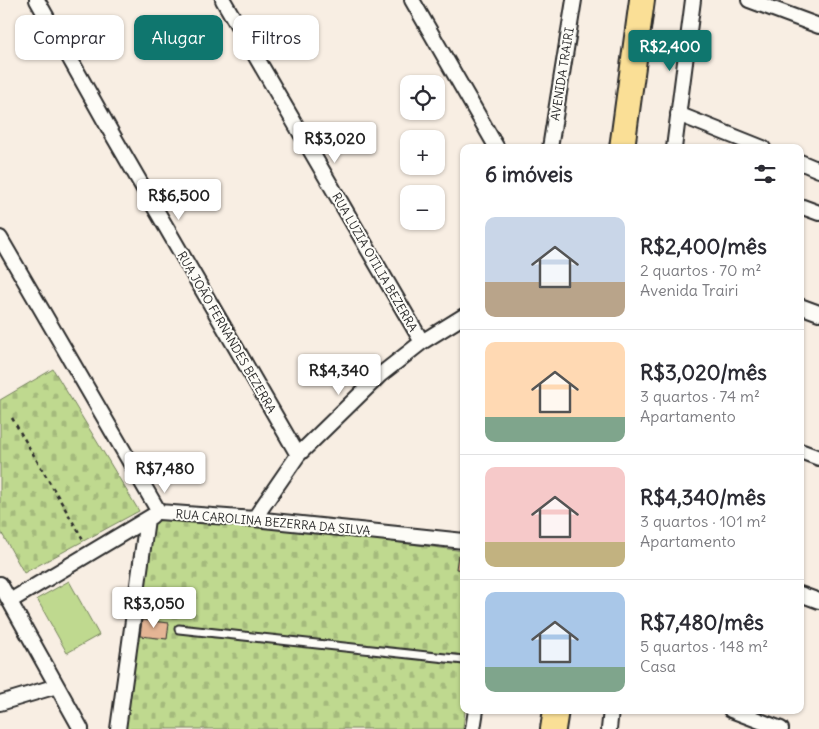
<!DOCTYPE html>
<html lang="pt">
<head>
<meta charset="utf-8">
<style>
  :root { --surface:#fff; --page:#f7f7f7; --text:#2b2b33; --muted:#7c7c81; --line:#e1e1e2; --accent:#0f766e }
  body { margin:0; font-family:Delius,sans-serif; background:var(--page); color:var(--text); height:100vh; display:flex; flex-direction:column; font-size:19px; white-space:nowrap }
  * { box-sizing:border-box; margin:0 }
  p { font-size:16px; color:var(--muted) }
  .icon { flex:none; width:28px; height:28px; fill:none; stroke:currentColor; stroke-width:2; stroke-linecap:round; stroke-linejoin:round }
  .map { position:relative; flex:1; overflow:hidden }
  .side { position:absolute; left:460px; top:144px; width:344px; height:570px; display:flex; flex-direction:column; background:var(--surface); border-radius:10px; box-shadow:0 1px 4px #0004 }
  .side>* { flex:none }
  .guide { position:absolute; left:15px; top:15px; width:370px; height:45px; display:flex; gap:10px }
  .fabs { position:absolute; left:400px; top:75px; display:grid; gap:10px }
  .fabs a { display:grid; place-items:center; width:45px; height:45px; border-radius:10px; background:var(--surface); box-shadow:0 1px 4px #0004; font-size:25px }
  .price { position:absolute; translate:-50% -42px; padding:0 11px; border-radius:5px; background:#fff; color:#222; font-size:16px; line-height:32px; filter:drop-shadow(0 1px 2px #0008) }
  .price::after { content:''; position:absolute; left:50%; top:30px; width:15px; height:11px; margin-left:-8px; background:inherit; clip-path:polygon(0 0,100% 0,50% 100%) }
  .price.selected { background:var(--accent); color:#fff }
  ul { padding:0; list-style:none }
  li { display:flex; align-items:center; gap:15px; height:125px; padding:0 25px }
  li+li { border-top:1px solid var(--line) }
  li span { display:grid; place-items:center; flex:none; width:140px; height:100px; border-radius:10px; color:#555 }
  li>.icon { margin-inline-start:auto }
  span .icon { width:60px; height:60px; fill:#fffc; stroke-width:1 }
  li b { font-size:21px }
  h2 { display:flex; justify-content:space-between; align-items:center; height:60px; padding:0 25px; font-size:21px }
  .tag { padding:0 18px; border-radius:10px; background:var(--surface); box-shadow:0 1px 4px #0004; font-size:18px; line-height:45px }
  .tag.selected { background:var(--accent); color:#fff }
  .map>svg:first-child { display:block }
  .cemetery { fill:url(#cemetery-stones); stroke:#75825d }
  .park { fill:#bfd98f; stroke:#75825d }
  .building { fill:#e5b595; stroke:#2b2b2b }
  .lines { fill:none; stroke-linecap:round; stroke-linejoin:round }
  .lane-casing { stroke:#2b2b2b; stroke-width:11 }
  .street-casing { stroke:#2b2b2b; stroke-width:18 }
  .highway-casing { stroke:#2b2b2b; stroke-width:28 }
  .path { stroke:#2b2b2b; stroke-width:2.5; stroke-dasharray:4 4; stroke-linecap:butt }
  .lane { stroke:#fdfcf7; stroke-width:7 }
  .street { stroke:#fdfcf7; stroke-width:14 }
  .highway { stroke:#fadf96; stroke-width:24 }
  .labels { text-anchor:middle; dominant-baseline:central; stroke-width:4; stroke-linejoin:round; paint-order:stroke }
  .street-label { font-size:12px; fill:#2b2b2b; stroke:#fdfcf7 }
</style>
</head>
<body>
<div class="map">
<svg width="819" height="729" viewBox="0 0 819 729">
  <defs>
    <pattern id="cemetery-stones" width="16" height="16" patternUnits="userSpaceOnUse" patternTransform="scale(1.25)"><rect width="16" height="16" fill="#bfd98f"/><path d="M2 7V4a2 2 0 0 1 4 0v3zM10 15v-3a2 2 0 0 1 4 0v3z" fill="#a4ba7c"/></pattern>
  </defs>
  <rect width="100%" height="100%" fill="#f8eee3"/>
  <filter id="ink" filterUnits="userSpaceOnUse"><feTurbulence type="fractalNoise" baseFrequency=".02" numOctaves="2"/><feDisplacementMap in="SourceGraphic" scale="10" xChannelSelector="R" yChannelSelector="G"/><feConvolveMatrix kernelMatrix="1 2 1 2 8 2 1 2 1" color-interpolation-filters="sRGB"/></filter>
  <g filter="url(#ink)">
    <!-- cemetery -->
    <path class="cemetery" d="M53,369L139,511L24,573L0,530V400Z
      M154,511L464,551L465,710L463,729H125Z"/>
    <!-- park -->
    <path class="park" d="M69,581L99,635L67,653L37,599Z"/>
    <!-- building -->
    <path class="building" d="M458,555L464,556V570L456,569Z
      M142,620L169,623L167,639L140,636Z"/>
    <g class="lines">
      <defs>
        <path id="lane" d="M179,629L464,660"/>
        <path id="street" d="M37,0L111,132L298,455
          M223,0L422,342
          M412,0L497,148
          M749,0L819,26
          M678,114L763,148
          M550,148L574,0
          M674,148L693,0
          M800,162L819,170
          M800,206L819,213
          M0,238L159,512L254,519L464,541
          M800,306L819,313
          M800,451L819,458
          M254,519L298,455L380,375L422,342L464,316
          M0,584L81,729
          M800,594L819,601
          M10,601L152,516
          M0,703L57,686
          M731,710L781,729
          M118,729L147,519
          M473,729L476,710
          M609,729L611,710"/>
        <path id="highway" d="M622,148L642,0
          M553,729L556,710"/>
      </defs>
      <!-- lane casing -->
      <use href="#lane" class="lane-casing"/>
      <!-- street casing -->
      <use href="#street" class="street-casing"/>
      <!-- highway casing -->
      <use href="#highway" class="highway-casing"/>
      <!-- path -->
      <path class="path" d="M12,418L84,541"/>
      <!-- lane -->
      <use href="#lane" class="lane"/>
      <!-- street -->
      <use href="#street" class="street"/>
      <!-- highway -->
      <use href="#highway" class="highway"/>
    </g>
  </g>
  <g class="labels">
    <!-- street labels -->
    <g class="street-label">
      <text transform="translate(562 74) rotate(-81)">AVENIDA TRAIRI</text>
      <text transform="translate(375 262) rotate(60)">RUA LUZIA OTILIA BEZERRA</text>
      <text transform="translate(227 332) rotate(60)">RUA JOÃO FERNANDES BEZERRA</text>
      <text transform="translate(273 522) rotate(5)">RUA CAROLINA BEZERRA DA SILVA</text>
    </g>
  </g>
</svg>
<div class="fabs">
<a><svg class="icon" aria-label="locate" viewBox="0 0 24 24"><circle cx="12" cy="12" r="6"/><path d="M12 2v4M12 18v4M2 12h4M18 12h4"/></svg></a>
<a>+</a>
<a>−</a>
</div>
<b class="price selected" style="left:670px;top:72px">R$2,400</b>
<b class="price" style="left:335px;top:164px">R$3,020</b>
<b class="price" style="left:179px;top:221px">R$6,500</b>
<b class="price" style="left:339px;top:396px">R$4,340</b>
<b class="price" style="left:165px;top:494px">R$7,480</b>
<b class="price" style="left:154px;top:629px">R$3,050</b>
<div class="guide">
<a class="tag">Comprar</a>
<a class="tag selected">Alugar</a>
<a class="tag">Filtros</a>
</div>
<section class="side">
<h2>6 imóveis<svg class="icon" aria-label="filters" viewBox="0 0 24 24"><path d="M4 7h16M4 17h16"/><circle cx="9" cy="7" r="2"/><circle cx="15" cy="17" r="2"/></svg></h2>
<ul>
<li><span style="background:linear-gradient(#c9d6e8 65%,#b9a48a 0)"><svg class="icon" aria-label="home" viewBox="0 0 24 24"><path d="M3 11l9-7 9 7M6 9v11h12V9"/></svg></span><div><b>R$2,400/mês</b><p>2 quartos · 70 m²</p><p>Avenida Trairi</p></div></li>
<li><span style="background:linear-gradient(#ffd9b3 75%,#7fa58c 0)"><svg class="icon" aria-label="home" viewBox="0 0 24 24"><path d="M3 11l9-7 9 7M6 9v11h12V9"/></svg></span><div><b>R$3,020/mês</b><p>3 quartos · 74 m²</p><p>Apartamento</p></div></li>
<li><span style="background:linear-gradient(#f6c9c9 75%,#c2b280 0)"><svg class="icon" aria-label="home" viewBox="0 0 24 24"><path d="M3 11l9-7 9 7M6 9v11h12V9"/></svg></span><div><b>R$4,340/mês</b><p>3 quartos · 101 m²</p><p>Apartamento</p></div></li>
<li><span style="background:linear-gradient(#a9c7e8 75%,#7fa58c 0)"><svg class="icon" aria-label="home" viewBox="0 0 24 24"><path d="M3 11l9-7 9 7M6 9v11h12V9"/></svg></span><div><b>R$7,480/mês</b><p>5 quartos · 148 m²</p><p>Casa</p></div></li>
</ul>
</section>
</div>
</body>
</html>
